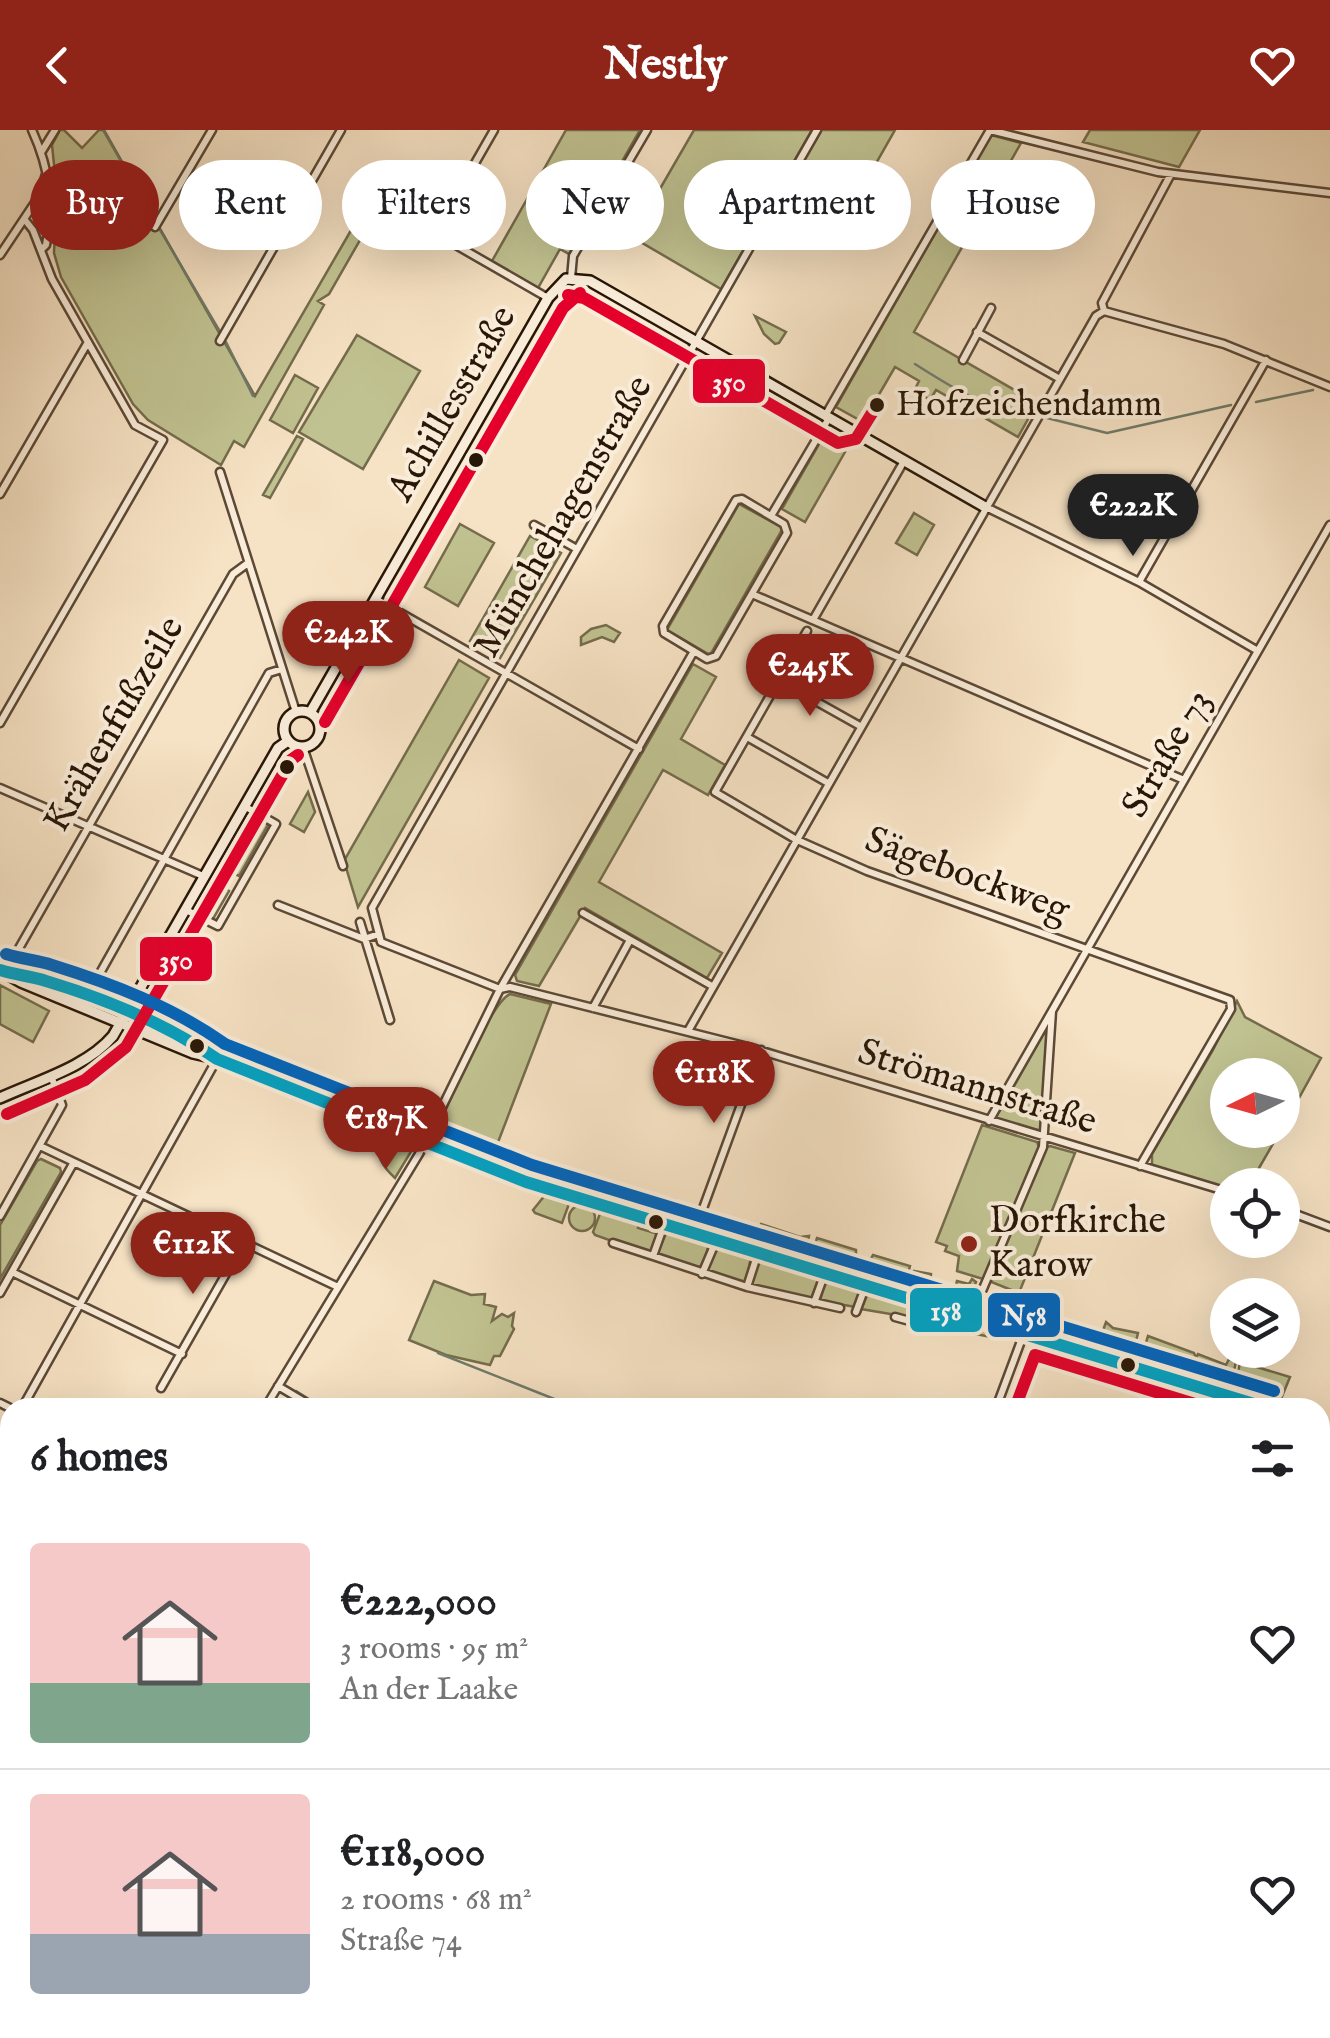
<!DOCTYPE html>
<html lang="en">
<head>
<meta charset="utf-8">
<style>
  :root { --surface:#fff; --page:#f2f2f2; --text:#202124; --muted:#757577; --line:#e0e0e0; --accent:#8f2418 }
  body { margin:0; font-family:"IM FELL English",serif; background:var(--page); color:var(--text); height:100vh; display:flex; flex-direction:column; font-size:38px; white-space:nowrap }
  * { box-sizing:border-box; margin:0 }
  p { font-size:32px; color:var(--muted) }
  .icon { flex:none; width:55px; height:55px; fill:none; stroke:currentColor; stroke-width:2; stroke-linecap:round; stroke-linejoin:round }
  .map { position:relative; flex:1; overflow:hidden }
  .sheet { position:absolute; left:0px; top:1268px; width:1330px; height:642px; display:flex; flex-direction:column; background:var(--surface); border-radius:30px 30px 0 0; box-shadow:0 10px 40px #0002 }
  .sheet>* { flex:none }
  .hud { position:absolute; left:30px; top:30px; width:1270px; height:90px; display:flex; gap:20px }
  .needle { width:65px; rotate:265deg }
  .buttons { position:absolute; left:1210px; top:928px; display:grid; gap:20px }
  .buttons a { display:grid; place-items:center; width:90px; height:90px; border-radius:50%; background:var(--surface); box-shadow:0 10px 40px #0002; font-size:50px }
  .price { position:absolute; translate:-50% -85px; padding:0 22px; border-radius:35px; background:var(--accent); color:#fff; font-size:32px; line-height:65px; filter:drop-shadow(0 2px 5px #0008) }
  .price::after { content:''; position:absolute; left:50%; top:60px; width:30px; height:22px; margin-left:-15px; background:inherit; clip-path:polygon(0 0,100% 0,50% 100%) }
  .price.active { background:#222; color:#fff }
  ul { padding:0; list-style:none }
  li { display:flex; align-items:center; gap:30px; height:250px; padding:0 30px }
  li+li { border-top:2px solid var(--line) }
  li span { display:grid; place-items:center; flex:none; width:280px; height:200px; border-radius:10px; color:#555 }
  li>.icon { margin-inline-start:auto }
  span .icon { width:120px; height:120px; fill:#fffc; stroke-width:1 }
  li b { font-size:42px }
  h2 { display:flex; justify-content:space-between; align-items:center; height:120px; padding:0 30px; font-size:42px }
  .chip { padding:0 35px; border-radius:45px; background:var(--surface); box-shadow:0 10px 40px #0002; font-size:35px; line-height:90px }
  .chip.active { background:var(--accent); color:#fff }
  header { display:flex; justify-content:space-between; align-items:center; height:130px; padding:0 30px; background:var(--accent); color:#fff; font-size:45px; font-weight:700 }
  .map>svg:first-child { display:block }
  .green { fill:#c1c291; stroke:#746c4c; stroke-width:2.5 }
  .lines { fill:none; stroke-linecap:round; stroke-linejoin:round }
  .stream { stroke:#6f7b6a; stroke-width:2.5 }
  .street-casing { stroke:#5c4936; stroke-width:11 }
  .secondary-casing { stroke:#281606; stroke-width:14 }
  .street { stroke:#f9ecd9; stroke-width:6 }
  .secondary { stroke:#f9ecd9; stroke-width:9 }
  .bus-1-casing { stroke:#f9ecd9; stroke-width:20 }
  .bus-2-casing { stroke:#f9ecd9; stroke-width:20 }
  .bus-3-casing { stroke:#f9ecd9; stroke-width:20 }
  .bus-1 { stroke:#02a2c4; stroke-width:12 }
  .bus-2 { stroke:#e4002b; stroke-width:12 }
  .bus-3 { stroke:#0065bd; stroke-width:12 }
  .bus-dot { fill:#281606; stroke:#f9ecd9; stroke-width:4 }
  .poi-dot { fill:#8f2418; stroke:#f9ecd9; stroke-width:4 }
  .labels { text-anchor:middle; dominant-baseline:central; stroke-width:8; stroke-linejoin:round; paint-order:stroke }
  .bus-label { font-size:36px; fill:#281606; stroke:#f9ecd9; text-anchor:start }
  .street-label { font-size:38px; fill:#281606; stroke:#f9ecd9 }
  .poi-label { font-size:38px; fill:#281606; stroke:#f9ecd9; text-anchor:start }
  .line-badge { stroke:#f9ecd9; stroke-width:4 }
  .badge-label { font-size:28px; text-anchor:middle; font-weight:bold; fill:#fff }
</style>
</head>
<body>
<header><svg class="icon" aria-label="back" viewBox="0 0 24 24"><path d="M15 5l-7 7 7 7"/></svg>Nestly<svg class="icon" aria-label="heart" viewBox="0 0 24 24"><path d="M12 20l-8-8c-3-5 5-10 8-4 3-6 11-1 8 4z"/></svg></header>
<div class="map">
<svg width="1330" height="1908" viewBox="0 0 1330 1908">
  <rect width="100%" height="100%" fill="#f6e2c4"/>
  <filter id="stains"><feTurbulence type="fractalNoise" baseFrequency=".002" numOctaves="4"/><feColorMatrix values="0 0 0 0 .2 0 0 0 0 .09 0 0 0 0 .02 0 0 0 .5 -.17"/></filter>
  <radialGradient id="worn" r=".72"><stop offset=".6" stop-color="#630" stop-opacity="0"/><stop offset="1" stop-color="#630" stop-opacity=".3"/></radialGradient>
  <!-- green -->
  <path class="green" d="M60,0H64L82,18L99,0H104L255,266L368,71L379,77L329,164L318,171L324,175L244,317L234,311L221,335L148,290L133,274L61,147L54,123L57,63L52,15Z
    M566,0H640L569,124L560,119L538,158L492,131Z
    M694,0H812L721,159L632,107Z
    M821,0H895L837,102L829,104L784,79L781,70Z
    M1090,0H1200L1179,37L1083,12Z
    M991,5L1021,13L914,202L1037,273L1018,307L936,260L930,270L914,261L919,251L895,237L863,292L836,277Z
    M755,186L786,202L779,213L775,214L764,204Z
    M357,205L420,241L363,339L299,302Z
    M295,245L318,258L293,303L270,290Z
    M826,302L849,315L805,392L782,379Z
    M297,306L303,309L270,368L263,365Z
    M739,374L783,398L710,525L667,500Z
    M914,383L934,395L917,425L896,413Z
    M460,394L494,413L458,476L425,457Z
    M530,406L561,423L500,528L470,511Z
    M606,495L620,503L614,512L602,507L581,515V507L591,499Z
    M767,512L790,521L779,540L758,527Z
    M459,530L489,548L358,777L344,731Z
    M693,534L716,547L681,609L725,635L708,665L663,640L599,752L722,823L707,848L585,778L539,856L517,851L515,845Z
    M308,662L315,682L304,702L290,694Z
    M254,685L269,693L239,746L224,738Z
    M215,754L229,761L213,789L199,781Z
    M0,855L49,881L33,912L0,894Z
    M510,864L551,874L495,1020L520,1032L518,1037L446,1007L448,998L439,994C451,969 490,873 510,864Z
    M1237,871L1245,887L1321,928L1283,997L1282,945H1228V1000H1281L1259,1038L1256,1055H1228L1227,1060L1152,1036V1024L1213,920Z
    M1047,895L1042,1000L1037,1002L997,989L996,986Z
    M982,995L1037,1012L1039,1017L983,1149L957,1141L959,1126L945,1121L947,1116L936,1112Z
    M381,1008L412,1020L395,1048C383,1037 374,1025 381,1008Z
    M1050,1016L1075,1023L1019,1163L989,1151L1047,1017Z
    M41,1029L60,1038L61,1042L0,1149V1095L37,1031Z
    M596,1054L609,1057L611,1054L676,1070L674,1084L594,1060Z
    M546,1064L570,1071L562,1093L535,1083L533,1080Z
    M569 1088a13 13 0 1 1 26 0a13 13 0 1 1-26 0Z
    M601,1081L639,1093L638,1098L658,1104L652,1122L648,1124L595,1105L593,1102Z
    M761,1094L800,1107L809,1106L806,1123L754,1108Z
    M667,1101L709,1114L702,1139L698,1140L659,1126L657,1124Z
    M817,1108L856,1120V1139L811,1126Z
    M721,1118L751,1127L746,1152L709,1144L706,1139L713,1123Z
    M873,1125L910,1136L905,1154L864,1141Z
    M762,1130L814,1146L818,1151L812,1167L807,1169L753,1156L751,1152L758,1131Z
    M914,1141L931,1144L930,1157L941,1161L946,1156L943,1165L911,1156Z
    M972,1149L976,1152L972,1163L976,1165L973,1173L952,1168L957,1151L969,1154Z
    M829,1150L858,1160L860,1164L856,1177L820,1171L824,1154Z
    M434,1151L471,1165L485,1164L484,1174L496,1177L492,1191L502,1184L508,1187L514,1183L512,1196L514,1199L500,1226H494L490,1235L446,1225L409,1210Z
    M868,1163L920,1178V1189L861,1179Z
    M951,1188L991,1200V1207L945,1198Z
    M1106,1192L1113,1198L1138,1203L1133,1223L1122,1220L1124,1215L1119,1213L1117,1218L1094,1212L1102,1203Z
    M1148,1206L1194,1223L1196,1228L1198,1224L1226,1235L1229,1229L1236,1231L1232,1252L1194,1241L1195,1236L1191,1235L1189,1240L1142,1226Z
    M1240,1232L1290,1247L1281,1269L1236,1254Z
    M10,1306V1391L0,1387V1326Z
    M149,1900H257L252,1908H240L234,1904L231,1908H148Z"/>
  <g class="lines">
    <!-- stream -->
    <path class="stream" d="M103,0L153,87
      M159,98L219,200
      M226,212L253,266
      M915,234C940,250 999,288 1027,283
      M1256,272L1313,260
      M1047,288L1107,303L1231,275
      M438,1223L577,1278
      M296,1261L323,1278
      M276,1278L279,1273
      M0,1363L10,1368
      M1320,1480L1330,1486
      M146,1908L148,1900"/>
    <defs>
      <path id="street" d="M32,0C50,40 54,72 46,115L41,120
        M494,0L435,103L548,168
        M817,0L372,778L381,812L500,859L510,857L752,918L1228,1062
        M990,0L1158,42L1330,63
        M42,21L55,0
        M155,97L212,0
        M0,125L40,65L46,44
        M571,148L573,126L647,0
        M1104,181L1224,214L1330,257
        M977,202L1060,249
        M220,211L341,0
        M963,230L991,178
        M825,286L990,0
        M220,342L296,582
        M0,364L88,212
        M742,369L784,394L787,403L716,526L707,529L664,503L663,496L736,370Z
        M986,377L1139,452L1258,521
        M771,386L829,288
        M534,395L577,419
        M1139,452L1266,230
        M752,464L1184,650
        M376,469L639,619
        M813,490L904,331
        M807,501L715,662L795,709L867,741L1230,870L1231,879L1140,1036
        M778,550L860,596
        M0,593L163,310L135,295L52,149L33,100L25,90
        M747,607L828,653
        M303,617L343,736
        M0,658L203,746
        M278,775L364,809L379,804
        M186,780L218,796L276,694L244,676
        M583,783L712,856
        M360,792L390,890
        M9,843L14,827L233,444L248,433
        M95,852L269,543L282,539
        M593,878L630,810
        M688,901L1096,186L1104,181L1102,173L1171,44
        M989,991L1330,395
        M40,1016L338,1157
        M1282,1079L1330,1097
        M0,1086L62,975L51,946
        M694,1103L761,920
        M613,1113L653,1126L664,1095
        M653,1126L747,1157L840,1178
        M12,1142L182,1224
        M702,1144L716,1111
        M747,1157L758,1123
        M0,1163L74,1032
        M814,1173L825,1143
        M856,1182L866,1155
        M895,1187L932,1197
        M971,1187L1043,1017L1052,881
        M278,1256L315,1278
        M161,1258L244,1112
        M0,1273L10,1278
        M22,1278L217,929
        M265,1278L419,1024L500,859L694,521
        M996,1278L1024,1203
        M0,1473L10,1481
        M0,1593L10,1584
        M0,1595L10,1606
        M1320,1613L1330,1614
        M1320,1896L1330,1898
        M550,1900L553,1908
        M824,1900L837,1908
        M328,1908L334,1900
        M474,1908L479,1900
        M662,1908L667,1900
        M1209,1908L1214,1900
        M1302,1908L1303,1900"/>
      <path id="secondary" d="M284 599a18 18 0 1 1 36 0a18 18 0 1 1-36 0Z
        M310,583L548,168L566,149L590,151L985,377
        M0,840L21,852L193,923L215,928L526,1052L1269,1278
        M11,844C53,845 179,899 213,926
        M0,968C37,951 87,937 113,906L278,618L288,611
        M1320,1302L1330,1308
        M1320,1340L1330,1313
        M0,1856L10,1861
        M83,1900L98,1908
        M1001,1908L1006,1900"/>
    </defs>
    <!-- street casing -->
    <use href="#street" class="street-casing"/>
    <!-- secondary casing -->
    <use href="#secondary" class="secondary-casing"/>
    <!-- street -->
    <use href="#street" class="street"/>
    <!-- secondary -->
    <use href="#secondary" class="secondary"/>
    <defs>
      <path id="bus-1" d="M0,840C15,845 31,846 46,851C106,869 165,893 217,929L526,1052L1267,1278"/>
      <path id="bus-2" d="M568,165L584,168L838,313L856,309L877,275
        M325,592L563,178L580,163
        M7,984L85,950L126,917L291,630L298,625
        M1015,1278L1035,1225L1208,1278"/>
      <path id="bus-3" d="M6,824C21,829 37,830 52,835C113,854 173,877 225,914L532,1035L1274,1261"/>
    </defs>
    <!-- bus-1 casing -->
    <use href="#bus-1" class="bus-1-casing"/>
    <!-- bus-2 casing -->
    <use href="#bus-2" class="bus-2-casing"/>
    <!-- bus-3 casing -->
    <use href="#bus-3" class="bus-3-casing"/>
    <!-- bus-1 -->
    <use href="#bus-1" class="bus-1"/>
    <!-- bus-2 -->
    <use href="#bus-2" class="bus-2"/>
    <!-- bus-3 -->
    <use href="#bus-3" class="bus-3"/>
  </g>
  <!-- markers -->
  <g class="bus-dot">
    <circle cx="877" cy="275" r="9"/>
    <circle cx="476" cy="330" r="9"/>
    <circle cx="287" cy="637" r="9"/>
    <circle cx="197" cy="916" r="9"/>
    <circle cx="656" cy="1092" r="9"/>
    <circle cx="1128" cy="1235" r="9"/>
  </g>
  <circle class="poi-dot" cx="969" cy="1114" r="10"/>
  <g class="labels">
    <!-- bus labels -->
    <g class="bus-label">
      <text x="896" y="275">Hofzeichendamm</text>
    </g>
    <!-- street labels -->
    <g class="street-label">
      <text transform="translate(453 274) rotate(-60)">Achillesstraße</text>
      <text transform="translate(564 387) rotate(-60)">Münchehagenstraße</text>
      <text transform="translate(115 595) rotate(-60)">Krähenfußzeile</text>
      <text transform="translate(1168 624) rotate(-60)">Straße 73</text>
      <text transform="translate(967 746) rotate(20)">Sägebockweg</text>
      <text transform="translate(977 958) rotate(17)">Strömannstraße</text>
    </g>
    <!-- poi labels -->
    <g class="poi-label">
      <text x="989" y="1092">Dorfkirche<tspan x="989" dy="44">Karow</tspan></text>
    </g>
  </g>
  <g class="line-badge">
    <rect x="691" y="227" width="76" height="48" rx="10" fill="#e4002b"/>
    <rect x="138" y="805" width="76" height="48" rx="10" fill="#e4002b"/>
    <rect x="908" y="1156" width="76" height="48" rx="10" fill="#02a2c4"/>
    <rect x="986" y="1161" width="76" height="48" rx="10" fill="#0065bd"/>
  </g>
  <g class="badge-label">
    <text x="729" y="261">350</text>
    <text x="176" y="839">350</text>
    <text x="946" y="1190">158</text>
    <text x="1024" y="1195">N58</text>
  </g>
  <rect width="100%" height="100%" filter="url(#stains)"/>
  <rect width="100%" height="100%" fill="url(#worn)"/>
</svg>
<div class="buttons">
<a><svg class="needle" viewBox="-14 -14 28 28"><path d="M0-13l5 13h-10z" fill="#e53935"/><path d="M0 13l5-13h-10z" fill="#757577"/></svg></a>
<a><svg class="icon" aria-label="locate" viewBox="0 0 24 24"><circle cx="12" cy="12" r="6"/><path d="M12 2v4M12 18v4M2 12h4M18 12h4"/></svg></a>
<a><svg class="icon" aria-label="layers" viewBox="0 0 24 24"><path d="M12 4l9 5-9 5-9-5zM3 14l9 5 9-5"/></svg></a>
</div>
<b class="price active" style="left:1133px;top:429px">€222K</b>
<b class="price" style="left:348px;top:556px">€242K</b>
<b class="price" style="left:810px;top:589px">€245K</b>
<b class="price" style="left:714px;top:996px">€118K</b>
<b class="price" style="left:386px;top:1042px">€187K</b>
<b class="price" style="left:193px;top:1167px">€112K</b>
<div class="hud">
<a class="chip active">Buy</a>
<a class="chip">Rent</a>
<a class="chip">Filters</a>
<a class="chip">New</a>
<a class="chip">Apartment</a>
<a class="chip">House</a>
</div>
<section class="sheet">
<h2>6 homes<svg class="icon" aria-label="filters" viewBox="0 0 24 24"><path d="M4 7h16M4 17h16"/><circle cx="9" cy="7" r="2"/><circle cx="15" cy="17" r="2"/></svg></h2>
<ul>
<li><span style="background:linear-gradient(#f6c9c9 70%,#7fa58c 0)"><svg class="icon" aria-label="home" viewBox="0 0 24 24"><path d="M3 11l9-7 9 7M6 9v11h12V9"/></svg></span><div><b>€222,000</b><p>3 rooms · 95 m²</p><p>An der Laake</p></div><svg class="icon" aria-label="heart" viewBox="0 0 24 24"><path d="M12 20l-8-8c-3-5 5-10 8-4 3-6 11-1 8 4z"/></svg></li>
<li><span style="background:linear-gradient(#f6c9c9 70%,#9aa5b1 0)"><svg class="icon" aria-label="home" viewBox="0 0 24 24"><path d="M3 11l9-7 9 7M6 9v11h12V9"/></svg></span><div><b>€118,000</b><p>2 rooms · 68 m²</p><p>Straße 74</p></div><svg class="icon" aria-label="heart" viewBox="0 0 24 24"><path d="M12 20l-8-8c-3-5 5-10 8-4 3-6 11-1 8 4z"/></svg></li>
</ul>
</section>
</div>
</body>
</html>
